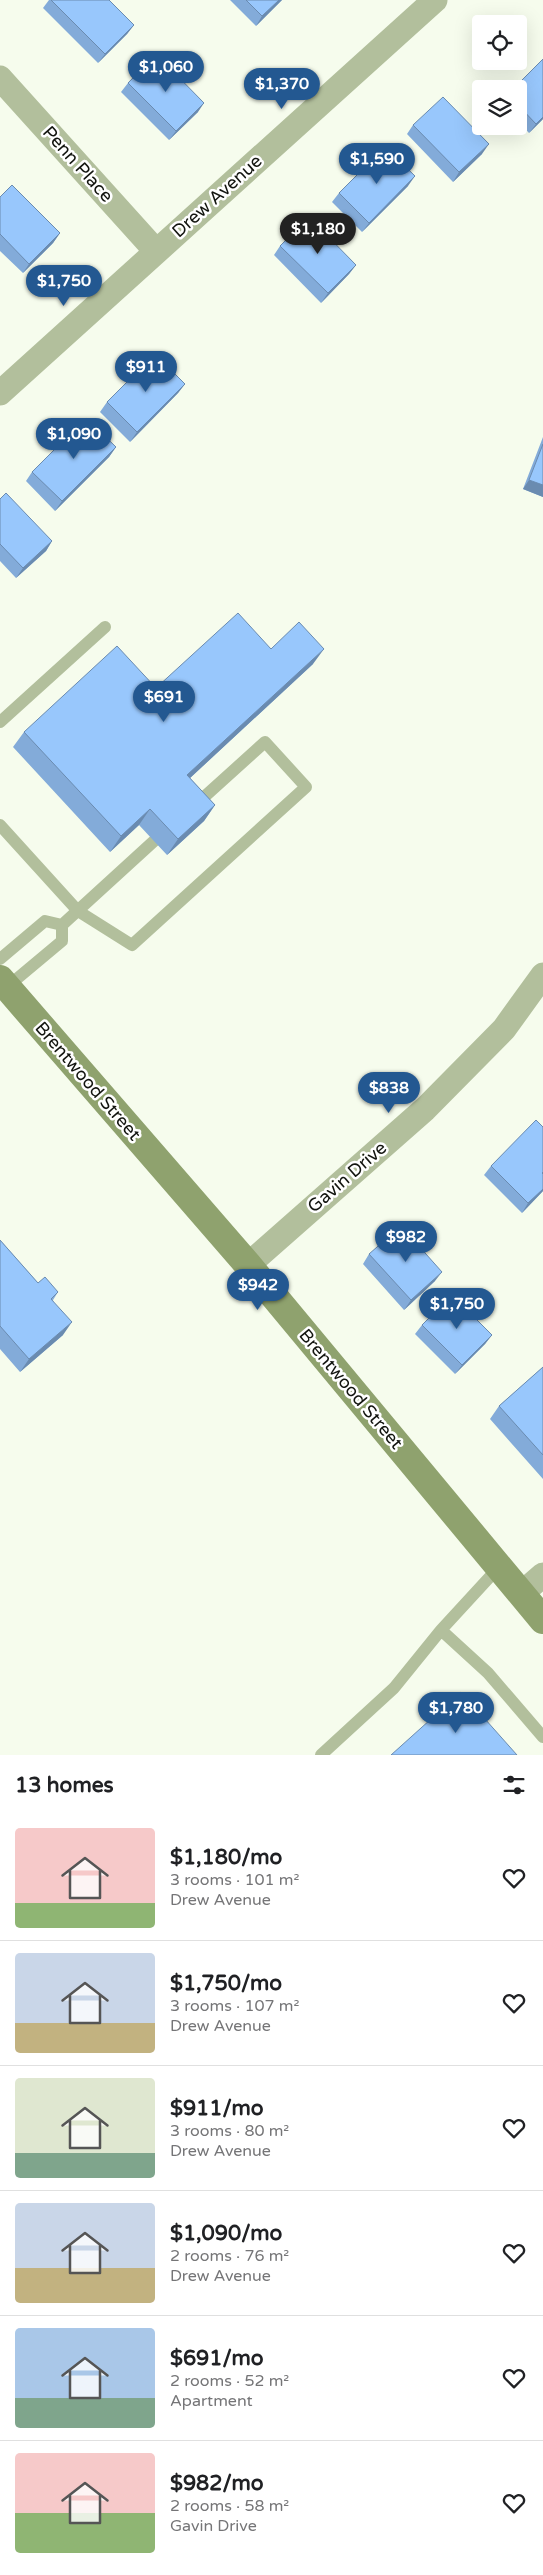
<!DOCTYPE html>
<html lang="en">
<head>
<meta charset="utf-8">
<style>
  :root { --surface:#fff; --page:#f2f2f2; --text:#202124; --muted:#757577; --line:#e0e0e0; --accent:#235891 }
  body { margin:0; font-family:"Varela Round",sans-serif; background:var(--page); color:var(--text); height:100vh; display:flex; flex-direction:column; font-size:19px; white-space:nowrap }
  * { box-sizing:border-box; margin:0 }
  p { font-size:16px; color:var(--muted) }
  .icon { flex:none; width:28px; height:28px; fill:none; stroke:currentColor; stroke-width:2; stroke-linecap:round; stroke-linejoin:round }
  .map { position:relative; height:1755px; overflow:hidden }
  .sheet { display:flex; flex-direction:column; background:var(--surface); flex:1 }
  .sheet>* { flex:none }
  .buttons { position:absolute; left:472px; top:15px; display:grid; gap:10px }
  .buttons a { display:grid; place-items:center; width:55px; height:55px; border-radius:5px; background:var(--surface); box-shadow:0 5px 20px #0002; font-size:25px }
  .price { position:absolute; translate:-50% -42px; padding:0 11px; border-radius:18px; background:var(--accent); color:#fff; font-size:16px; line-height:32px; filter:drop-shadow(0 1px 2px #0008) }
  .price::after { content:''; position:absolute; left:50%; top:30px; width:15px; height:11px; margin-left:-8px; background:inherit; clip-path:polygon(0 0,100% 0,50% 100%) }
  .price.current { background:#222; color:#fff }
  ul { padding:0; list-style:none }
  li { display:flex; align-items:center; gap:15px; height:125px; padding:0 15px }
  li+li { border-top:1px solid var(--line) }
  li span { display:grid; place-items:center; flex:none; width:140px; height:100px; border-radius:5px; color:#555 }
  li>.icon { margin-inline-start:auto }
  span .icon { width:60px; height:60px; fill:#fffc; stroke-width:1 }
  li b { font-size:21px }
  h2 { display:flex; justify-content:space-between; align-items:center; height:60px; padding:0 15px; font-size:21px }
  .map>svg:first-child { display:block }
  .lines { fill:none; stroke-linecap:round; stroke-linejoin:round }
  .service { stroke:#b2bf9c; stroke-width:12 }
  .minor { stroke:#b2bf9c; stroke-width:25 }
  .secondary { stroke:#8fa26e; stroke-width:28 }
  .wall { fill:#83abd9 }
  .shaded-wall { fill:#6a8bb0 }
  .building { fill:#98c7fc; stroke:#6a8bb0 }
  .labels { text-anchor:middle; dominant-baseline:central; stroke-width:5; stroke-linejoin:round; paint-order:stroke }
  .street-label { font-size:18px; fill:#12140f; stroke:#fff }
</style>
</head>
<body>
<div class="map">
<svg width="543" height="1755" viewBox="0 0 543 1755">
  <rect width="100%" height="100%" fill="#f6fced"/>
  <g class="lines">
    <!-- service -->
    <path class="service" d="M0,722L105,627
      M0,825L78,911L132,945L306,787L265,742L193,807
      M62,925L154,841
      M0,959L45,921L62,925
      M7,987L62,941V925
      M441,1630L488,1673L543,1737
      M321,1755L394,1688L441,1630L498,1568"/>
    <!-- minor -->
    <path class="minor" d="M0,78L156,251
      M0,393L435,0
      M248,1265L425,1109L504,1029L543,975
      M521,1594L543,1575"/>
    <!-- secondary -->
    <path class="secondary" d="M0,979L248,1265L543,1620"/>
  </g>
  <!-- wall -->
  <path class="wall" d="M49,0H109L134,25L127,34L98,63L43,8Z
    M230,0H282L256,26Z
    M128,83L198,112L169,140L121,92Z
    M519,89L543,119L529,133L519,122Z
    M413,125L482,154L453,182L407,134Z
    M408,186L362,232L332,202L339,193Z
    M0,197L60,233L53,243L23,273L0,251Z
    M280,246L356,265L349,274L321,303L274,255Z
    M185,384L178,393L130,442L100,412L107,402Z
    M543,437V497L523,489Z
    M116,447L109,457L55,511L26,481L32,472Z
    M0,499L52,541L46,551L16,578L0,561Z
    M271,649L313,664L190,778L215,805L204,821L167,855L139,825L110,852L13,747L24,732L156,688Z
    M543,1127V1191L522,1213L484,1175L491,1166Z
    M0,1240L38,1283L58,1292L53,1300L63,1335L20,1372L0,1349Z
    M369,1254L435,1281L404,1310L363,1264Z
    M422,1325L492,1335L485,1344L455,1374L415,1334Z
    M543,1367V1479L490,1419L499,1406Z"/>
  <!-- shaded-wall -->
  <path class="shaded-wall" d="M279,0H282L256,26L262,16Z
    M134,25L127,34L98,63L105,54Z
    M204,103L198,112L169,140L176,131Z
    M543,117V119L529,133L536,124Z
    M489,144L482,154L453,182L459,172Z
    M415,176L408,186L362,232L369,223Z
    M60,233L53,243L23,273L29,264Z
    M356,265L349,274L321,303L328,293Z
    M185,384L178,393L130,442L137,432Z
    M116,447L109,457L55,511L62,501Z
    M529,480L543,485V497L523,489Z
    M52,541L46,551L16,578L23,568Z
    M324,649L313,664L176,791L187,775Z
    M215,805L204,821L167,855L178,839Z
    M150,809L139,825L110,852L121,836Z
    M543,1189V1191L522,1213L528,1203Z
    M442,1272L435,1281L404,1310L411,1300Z
    M72,1322L63,1335L20,1372L29,1359Z
    M492,1335L485,1344L455,1374L462,1365Z"/>
  <!-- building -->
  <path class="building" d="M51,0H109L134,25L105,54Z
    M246,0H279L262,16Z
    M156,54L204,103L176,131L128,83Z
    M543,59V117L536,124L519,106V89H513Z
    M443,97L489,144L459,172L413,125Z
    M385,147L415,176L369,223L339,193Z
    M12,185L60,233L29,264L0,234V197Z
    M309,217L356,265L328,293L280,246Z
    M155,354L185,384L137,432L107,402Z
    M86,418L116,447L62,501L32,472Z
    M543,444V485L529,480Z
    M6,493L52,541L23,568L0,544V499Z
    M238,613L271,649L299,622L324,649L187,775L215,805L178,839L150,809L121,836L24,732L117,646L156,688Z
    M536,1120L543,1127V1172L542,1173L543,1174V1189L528,1203L491,1166Z
    M401,1226L442,1272L411,1300L369,1254Z
    M0,1240L38,1283L45,1277L58,1292L51,1299L72,1322L29,1359L0,1326Z
    M452,1295L492,1335L462,1365L422,1325Z
    M543,1367V1455L499,1406Z
    M461,1692L517,1755H391Z"/>
  <g class="labels">
    <!-- street labels -->
    <g class="street-label">
      <text transform="translate(78 164) rotate(48)">Penn Place</text>
      <text transform="translate(217 196) rotate(-42)">Drew Avenue</text>
      <text transform="translate(88 1081) rotate(49)">Brentwood Street</text>
      <text transform="translate(347 1177) rotate(-41)">Gavin Drive</text>
      <text transform="translate(351 1389) rotate(50)">Brentwood Street</text>
    </g>
  </g>
</svg>
<div class="buttons">
<a><svg class="icon" aria-label="locate" viewBox="0 0 24 24"><circle cx="12" cy="12" r="6"/><path d="M12 2v4M12 18v4M2 12h4M18 12h4"/></svg></a>
<a><svg class="icon" aria-label="layers" viewBox="0 0 24 24"><path d="M12 4l9 5-9 5-9-5zM3 14l9 5 9-5"/></svg></a>
</div>
<b class="price" style="left:166px;top:93px">$1,060</b>
<b class="price" style="left:282px;top:110px">$1,370</b>
<b class="price" style="left:377px;top:185px">$1,590</b>
<b class="price current" style="left:318px;top:255px">$1,180</b>
<b class="price" style="left:64px;top:307px">$1,750</b>
<b class="price" style="left:146px;top:393px">$911</b>
<b class="price" style="left:74px;top:460px">$1,090</b>
<b class="price" style="left:164px;top:723px">$691</b>
<b class="price" style="left:389px;top:1114px">$838</b>
<b class="price" style="left:406px;top:1263px">$982</b>
<b class="price" style="left:258px;top:1311px">$942</b>
<b class="price" style="left:457px;top:1330px">$1,750</b>
<b class="price" style="left:456px;top:1734px">$1,780</b>
</div>
<section class="sheet">
<h2>13 homes<svg class="icon" aria-label="filters" viewBox="0 0 24 24"><path d="M4 7h16M4 17h16"/><circle cx="9" cy="7" r="2"/><circle cx="15" cy="17" r="2"/></svg></h2>
<ul>
<li><span style="background:linear-gradient(#f6c9c9 75%,#8fb573 0)"><svg class="icon" aria-label="home" viewBox="0 0 24 24"><path d="M3 11l9-7 9 7M6 9v11h12V9"/></svg></span><div><b>$1,180/mo</b><p>3 rooms · 101 m²</p><p>Drew Avenue</p></div><svg class="icon" aria-label="heart" viewBox="0 0 24 24"><path d="M12 20l-8-8c-3-5 5-10 8-4 3-6 11-1 8 4z"/></svg></li>
<li><span style="background:linear-gradient(#c9d6e8 70%,#c2b280 0)"><svg class="icon" aria-label="home" viewBox="0 0 24 24"><path d="M3 11l9-7 9 7M6 9v11h12V9"/></svg></span><div><b>$1,750/mo</b><p>3 rooms · 107 m²</p><p>Drew Avenue</p></div><svg class="icon" aria-label="heart" viewBox="0 0 24 24"><path d="M12 20l-8-8c-3-5 5-10 8-4 3-6 11-1 8 4z"/></svg></li>
<li><span style="background:linear-gradient(#dfe7d0 75%,#7fa58c 0)"><svg class="icon" aria-label="home" viewBox="0 0 24 24"><path d="M3 11l9-7 9 7M6 9v11h12V9"/></svg></span><div><b>$911/mo</b><p>3 rooms · 80 m²</p><p>Drew Avenue</p></div><svg class="icon" aria-label="heart" viewBox="0 0 24 24"><path d="M12 20l-8-8c-3-5 5-10 8-4 3-6 11-1 8 4z"/></svg></li>
<li><span style="background:linear-gradient(#c9d6e8 65%,#c2b280 0)"><svg class="icon" aria-label="home" viewBox="0 0 24 24"><path d="M3 11l9-7 9 7M6 9v11h12V9"/></svg></span><div><b>$1,090/mo</b><p>2 rooms · 76 m²</p><p>Drew Avenue</p></div><svg class="icon" aria-label="heart" viewBox="0 0 24 24"><path d="M12 20l-8-8c-3-5 5-10 8-4 3-6 11-1 8 4z"/></svg></li>
<li><span style="background:linear-gradient(#a9c7e8 70%,#7fa58c 0)"><svg class="icon" aria-label="home" viewBox="0 0 24 24"><path d="M3 11l9-7 9 7M6 9v11h12V9"/></svg></span><div><b>$691/mo</b><p>2 rooms · 52 m²</p><p>Apartment</p></div><svg class="icon" aria-label="heart" viewBox="0 0 24 24"><path d="M12 20l-8-8c-3-5 5-10 8-4 3-6 11-1 8 4z"/></svg></li>
<li><span style="background:linear-gradient(#f6c9c9 60%,#8fb573 0)"><svg class="icon" aria-label="home" viewBox="0 0 24 24"><path d="M3 11l9-7 9 7M6 9v11h12V9"/></svg></span><div><b>$982/mo</b><p>2 rooms · 58 m²</p><p>Gavin Drive</p></div><svg class="icon" aria-label="heart" viewBox="0 0 24 24"><path d="M12 20l-8-8c-3-5 5-10 8-4 3-6 11-1 8 4z"/></svg></li>
</ul>
</section>
</body>
</html>
